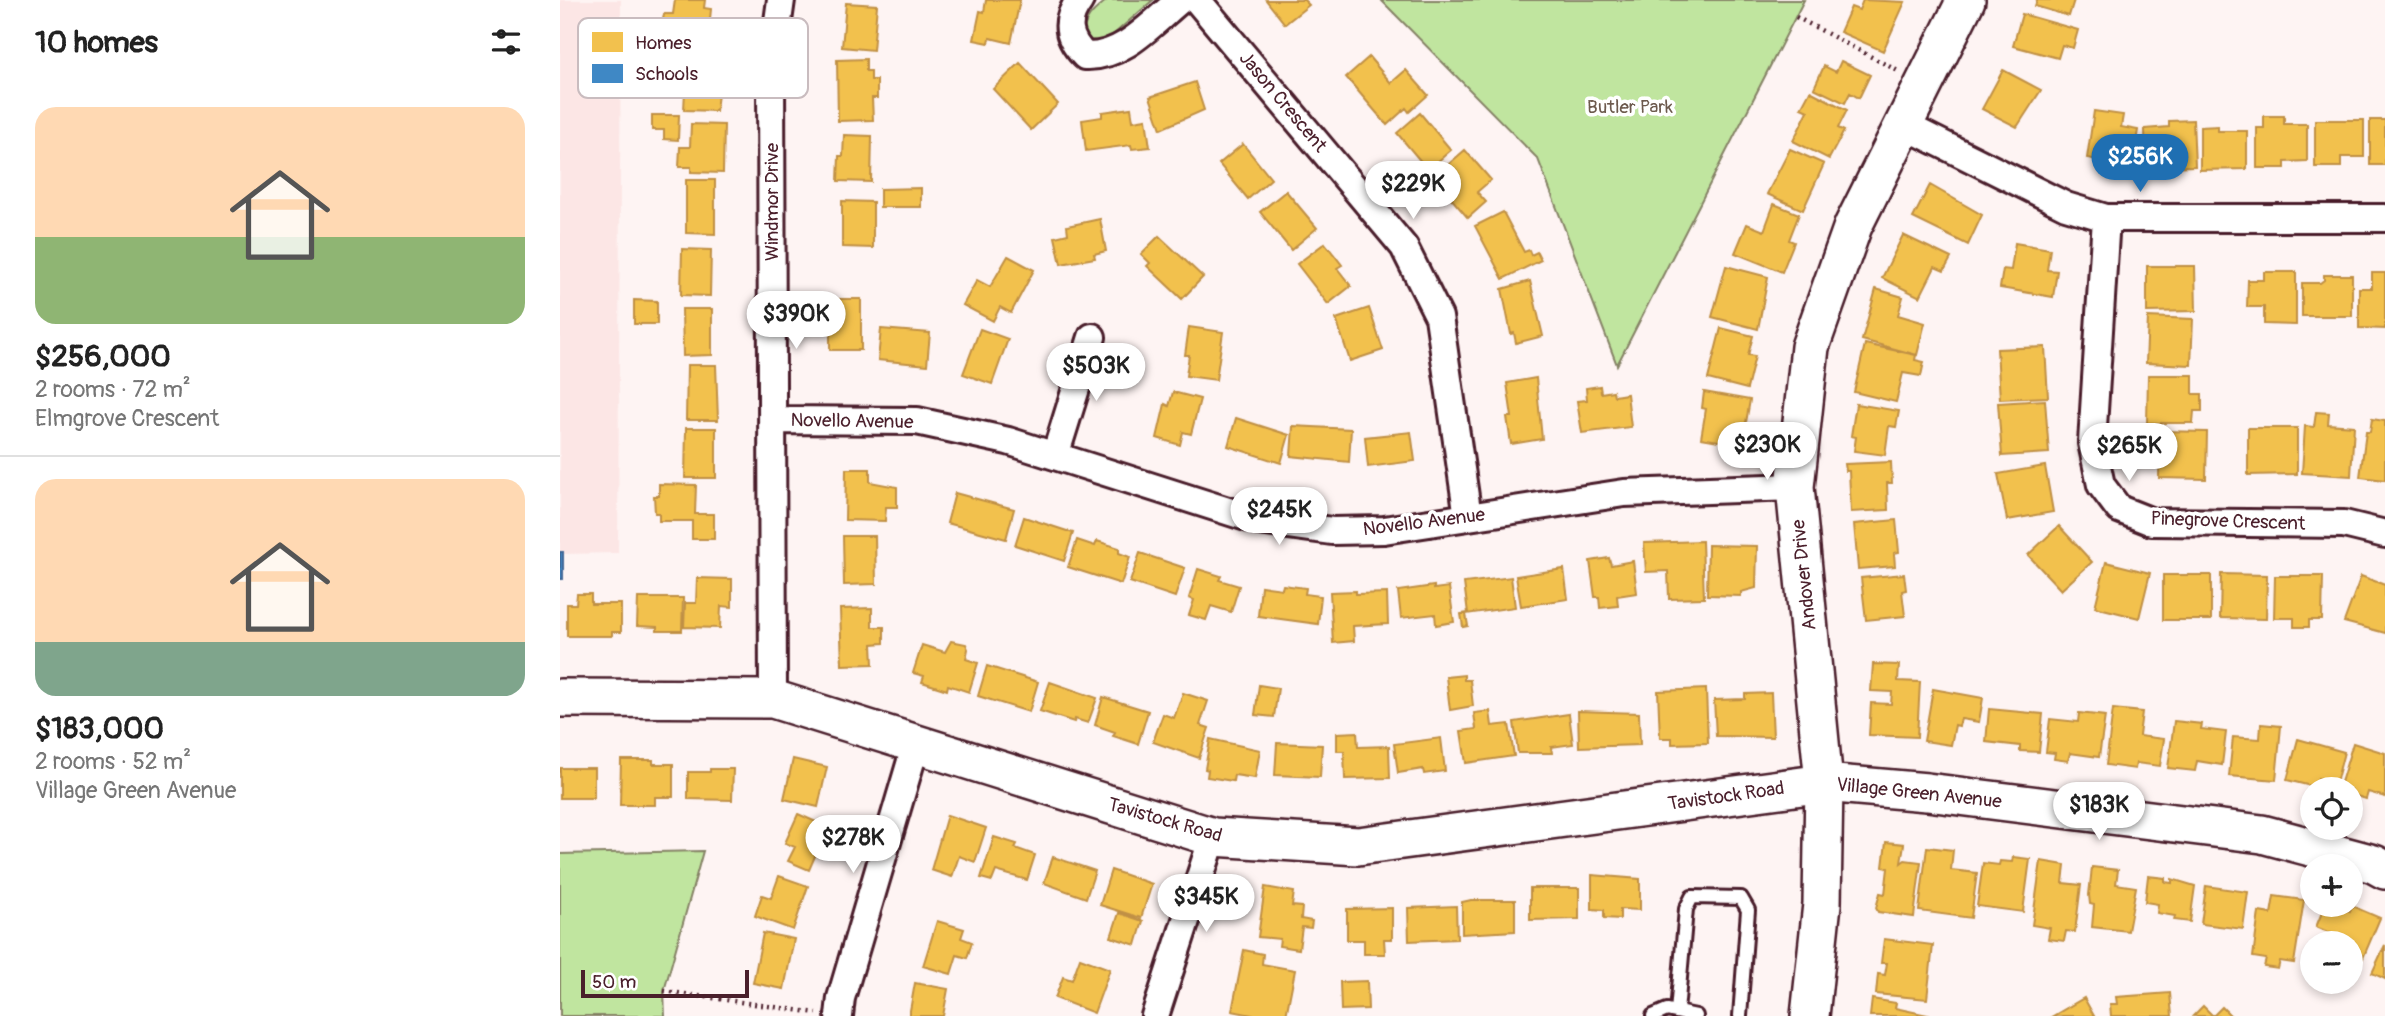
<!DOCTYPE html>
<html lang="en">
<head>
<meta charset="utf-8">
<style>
  :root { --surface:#fff; --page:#f6f6f6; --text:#222; --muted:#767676; --line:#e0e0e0; --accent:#1f6fb2 }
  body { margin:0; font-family:Pangolin,sans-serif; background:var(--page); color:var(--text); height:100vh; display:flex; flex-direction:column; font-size:26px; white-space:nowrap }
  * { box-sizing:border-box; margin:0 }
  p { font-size:23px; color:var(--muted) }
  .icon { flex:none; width:38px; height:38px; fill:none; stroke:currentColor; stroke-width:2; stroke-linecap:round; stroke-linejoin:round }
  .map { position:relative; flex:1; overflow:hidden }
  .drawer { display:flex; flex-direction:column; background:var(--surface); width:560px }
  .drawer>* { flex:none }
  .controls { position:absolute; left:1740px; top:777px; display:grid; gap:14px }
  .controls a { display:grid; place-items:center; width:63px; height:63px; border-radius:50%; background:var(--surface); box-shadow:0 4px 10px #0003; font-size:35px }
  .scale { position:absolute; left:21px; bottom:18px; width:168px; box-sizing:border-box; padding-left:7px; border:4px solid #4a1f2b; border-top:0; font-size:19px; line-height:24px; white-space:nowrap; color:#4a1f2b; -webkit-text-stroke:5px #fff; paint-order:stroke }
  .price { position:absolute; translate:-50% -60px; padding:0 16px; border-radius:24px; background:#fff; color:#222; font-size:23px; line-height:46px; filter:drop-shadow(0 2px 4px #0008) }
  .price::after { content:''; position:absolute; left:50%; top:42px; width:21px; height:16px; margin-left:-10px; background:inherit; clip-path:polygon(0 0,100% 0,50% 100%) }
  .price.active { background:var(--accent); color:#fff }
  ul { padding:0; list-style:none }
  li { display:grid; align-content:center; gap:14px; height:371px; padding:0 35px }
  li+li { border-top:2px solid var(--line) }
  li span { display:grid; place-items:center; height:217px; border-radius:21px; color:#555 }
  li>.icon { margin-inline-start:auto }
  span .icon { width:126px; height:126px; fill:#fffc; stroke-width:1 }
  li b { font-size:30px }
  h2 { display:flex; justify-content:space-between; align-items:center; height:84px; padding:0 35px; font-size:30px }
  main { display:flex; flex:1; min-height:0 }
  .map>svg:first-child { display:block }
  .built { fill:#fce6e5 }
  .green { fill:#c0e59f; stroke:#858265; stroke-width:2 }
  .homes { fill:#f2c14e; stroke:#c09044; stroke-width:2 }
  .schools { fill:#3f88c5; stroke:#426897; stroke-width:2 }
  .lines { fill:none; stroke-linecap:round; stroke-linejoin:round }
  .lane-casing { stroke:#4a1f2b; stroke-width:18 }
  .street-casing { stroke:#4a1f2b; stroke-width:32 }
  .secondary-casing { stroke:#4a1f2b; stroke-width:42 }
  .path { stroke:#4a1f2b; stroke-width:4.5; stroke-dasharray:2 5; stroke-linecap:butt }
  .lane { stroke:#fff; stroke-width:12 }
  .street { stroke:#fff; stroke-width:26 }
  .secondary { stroke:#fff; stroke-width:37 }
  .labels { text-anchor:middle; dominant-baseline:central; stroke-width:7; stroke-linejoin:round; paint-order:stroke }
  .street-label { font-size:19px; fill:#4a1f2b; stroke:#fff }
  .park-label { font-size:19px; fill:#6d5a4e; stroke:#fff }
  .key { fill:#fff; stroke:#c9bcbf; stroke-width:2 }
  .key-label { font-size:19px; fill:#4a1f2b }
</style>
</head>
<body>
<main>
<section class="drawer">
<h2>10 homes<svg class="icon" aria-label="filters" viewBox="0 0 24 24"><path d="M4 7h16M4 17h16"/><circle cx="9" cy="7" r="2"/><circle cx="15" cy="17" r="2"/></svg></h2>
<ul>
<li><span style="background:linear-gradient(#ffd9b3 60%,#8fb573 0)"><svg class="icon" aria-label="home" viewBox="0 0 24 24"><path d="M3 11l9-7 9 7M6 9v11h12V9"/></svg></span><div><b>$256,000</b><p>2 rooms · 72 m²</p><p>Elmgrove Crescent</p></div></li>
<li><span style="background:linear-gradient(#ffd9b3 75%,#7fa58c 0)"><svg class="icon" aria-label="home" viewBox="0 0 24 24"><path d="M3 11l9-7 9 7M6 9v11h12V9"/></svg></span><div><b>$183,000</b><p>2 rooms · 52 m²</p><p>Village Green Avenue</p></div></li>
</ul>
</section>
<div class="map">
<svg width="1825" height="1016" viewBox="0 0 1825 1016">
  <rect width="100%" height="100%" fill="#fef4f3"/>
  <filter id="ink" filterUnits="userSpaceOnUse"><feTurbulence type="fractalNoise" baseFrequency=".0143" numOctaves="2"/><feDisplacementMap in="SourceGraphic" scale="14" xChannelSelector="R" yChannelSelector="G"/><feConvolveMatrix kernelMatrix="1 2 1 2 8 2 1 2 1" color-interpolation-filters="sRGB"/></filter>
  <g filter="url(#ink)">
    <!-- built -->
    <path class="built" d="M0,0H61L58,553L0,554Z"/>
    <!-- green -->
    <path class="green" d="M547,0H593L546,41L529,40L524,35C523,18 535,10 547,0Z
      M821,0H1244L1057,365L978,159Z
      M143,851L104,991L105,1016H0V854Z"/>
    <!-- homes -->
    <path class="homes" d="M115,0H145L144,8L151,9L147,50L106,46L108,25H102L104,14H113Z
      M426,0H460L451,43L430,38L429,43L414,40L420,11L424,12Z
      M706,0H744L749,5L725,24Z
      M1303,0L1345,2L1323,51L1280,32L1291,7L1299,10Z
      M1477,0H1514L1509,16L1475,6Z
      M286,3L317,5L313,50L282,47Z
      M1462,14L1518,30L1513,48L1502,45L1498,58L1453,46Z
      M103,55L142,56L141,65L161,66L156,111L124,110L126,71L103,70Z
      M809,57L831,83L846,70L868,95L849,112L846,108L827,125L786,77Z
      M306,59V71H311V80H317V98H312L313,120L278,121L277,60Z
      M1281,61L1310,75L1299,98L1290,93L1285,103L1254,88L1264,66L1276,72Z
      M460,63L498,104L471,130L433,89Z
      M1443,70L1481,90L1457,127L1422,109Z
      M635,82L644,110L601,129L590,97Z
      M1250,91L1287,110L1278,128L1284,131L1269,159L1233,141L1248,111L1241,108Z
      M571,108L573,121L586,119L590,147L572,149L571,145L526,151L522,120L542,117V112Z
      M1534,111L1563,115L1561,127L1578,130L1574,154L1557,151L1555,163L1527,158Z
      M860,113L891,150L868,170L837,133Z
      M92,115H119L118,140L104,139V130H92Z
      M1704,116H1724V124H1747V161L1725,162V168H1697V128H1704Z
      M1633,120L1635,166L1602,167L1601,162L1586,163L1585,129L1609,127V121Z
      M1755,120H1804V157H1781V167H1755Z
      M1810,120H1825V165H1810Z
      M131,124L164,125L163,173L131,172V167H119L120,147H130Z
      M1658,126V131H1687V169L1640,170V127Z
      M284,135L312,136L311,182L278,181L279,156H283Z
      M683,144L711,179L688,199L659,164Z
      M1230,149L1264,164L1243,210L1207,194Z
      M905,150L931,180L917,192L926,202L908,218L878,183L889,174L884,168Z
      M126,180H155V234L126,233Z
      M1370,185L1422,215L1408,245L1353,218Z
      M361,188V207H320V189Z
      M726,191L757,228L731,250L700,212Z
      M282,201L313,202V248L282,247Z
      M1214,204L1239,214L1229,240L1234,242L1222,272L1175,253L1187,224L1204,231Z
      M943,212L964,252L969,250L971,255L977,252L981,260L943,279L915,226Z
      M540,219L546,251L534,254L535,258L501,264L495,237L508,234L507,226Z
      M1343,235L1391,258L1384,271L1375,267L1360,297L1322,278Z
      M599,236L643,277L622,299L587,266L590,263L581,254Z
      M765,243L782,265L777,268L791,286L768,304L737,264Z
      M1455,243L1490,249L1487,270L1497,271L1493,297L1440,288L1443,269L1451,270Z
      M122,249L151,250L150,296L121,295Z
      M448,256L474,270L451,313L440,307L433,321L403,305L417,280L430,287Z
      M1166,266L1208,277L1198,329L1152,317Z
      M1587,266H1635L1636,311L1587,312Z
      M1704,272H1736V325L1704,324V307H1687L1688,280H1704Z
      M1812,273H1825V329L1799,328V288H1812Z
      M1764,275H1792V316H1742V283H1760L1764,280Z
      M970,281L983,336L956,343L954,333L951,334L942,289Z
      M1316,289L1343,297L1338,315L1365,323L1357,355L1302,340Z
      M265,299H301V350H270V328H265Z
      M74,300L97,301V324H74Z
      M809,308L823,350L790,361L776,319Z
      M122,309H152V355L123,356Z
      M1588,317L1633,319L1631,365L1586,363Z
      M629,327L663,332L656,380L626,376L629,355H625Z
      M1161,328L1193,336L1188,355L1195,356L1187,389L1148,379Z
      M321,329L370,333L367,365L318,360Z
      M420,329L448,339L432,384L403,374Z
      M1305,344L1356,355L1355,360L1364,362L1361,376L1343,373L1336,402L1294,392Z
      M1485,347L1488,397L1440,399L1437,349Z
      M127,365H156L158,420H126Z
      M1588,375H1633V394H1642V411H1634L1633,423H1587Z
      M976,378L982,439L951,444L947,417H952L947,383Z
      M1040,386L1041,393L1053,391L1054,396L1067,394L1071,427L1022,433L1017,401L1027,400L1026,388Z
      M613,392L640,399L631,434L623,432L620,445L597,438L605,404L609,406Z
      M1144,392L1190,400L1182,445L1141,438L1146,409L1142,408Z
      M1485,400L1489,453L1442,456L1438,403Z
      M1296,404L1339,411L1336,427L1329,426L1325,455L1294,451L1296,437L1291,436Z
      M1756,412L1769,413L1768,424L1794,426L1791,476L1742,473L1745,426L1754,427Z
      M676,418L729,435L721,463L668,446Z
      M1812,419L1825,421V480L1800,477L1806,432H1810Z
      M733,426L791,429L789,462L731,456Z
      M126,428H156V478H125Z
      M1688,428H1737V474L1688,475Z
      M1600,431L1647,432L1646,479L1599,478Z
      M851,432L855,461L808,467L805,437Z
      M1331,462L1332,483H1327L1328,510L1291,512L1289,471H1286L1285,464Z
      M1485,466L1493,512L1447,520L1438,474Z
      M286,469H310V482L337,487V507H326L325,521L285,520Z
      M99,484L136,485L135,514H154V539H132V521H99V513H95L94,496H99Z
      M395,493L454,509L446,539L387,523Z
      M464,517L513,533L504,561L455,545Z
      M1336,520L1339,552L1334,553L1335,566L1298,569L1294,524Z
      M1499,526L1532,562L1501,590L1468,555Z
      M283,536H315L316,584L284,585Z
      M517,540L535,546L537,541L559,548V553L570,557L561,584L508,567Z
      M1142,541L1144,598L1109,599L1108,571L1086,572L1084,543Z
      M1148,545L1197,546L1196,588L1181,592V596L1147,595Z
      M580,553L625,568L615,597L570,582Z
      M1049,558L1051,565L1073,561L1077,593L1057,596L1058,606L1040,608L1039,597H1035L1030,561Z
      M1546,562L1590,573L1579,618L1535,607Z
      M638,569L661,576L659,580L679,586L671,612L651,606L646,620L629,615L634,600L629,598Z
      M1004,569L1008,599L961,606L956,576Z
      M1344,574L1346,590L1342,591L1345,616L1306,620L1301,578Z
      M1661,574L1707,575L1706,619L1660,618Z
      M1603,575H1651V620H1603Z
      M1715,576H1763L1762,620H1749V627H1734V618H1714Z
      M1801,576L1825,585V633L1784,622Z
      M951,577L955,607L906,614L908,626L903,627L901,614L908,613L904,583Z
      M137,578L172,579V607L161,606L160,628L124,627L125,603H136Z
      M723,585L746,588L745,594L761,596L758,624L698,616L701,586L722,589Z
      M874,586V589L889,587L894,622L876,625L875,614L841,618L838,591Z
      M796,591V594L827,593L828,624L793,626L794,641L773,643L770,592Z
      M17,594H31V604H61V632H52V636H7V604H16Z
      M78,598H123L122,631H97V627L77,626Z
      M312,608V627H324V643L312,644L313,664L282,665L280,609Z
      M391,641L406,644L408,649L406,659L418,663L409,692L388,685L387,690L362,682L364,676L353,673L362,645L385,652Z
      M1313,664L1339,665L1338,681L1360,682L1357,737L1309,735L1311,703L1331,704L1332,692L1311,691Z
      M427,666L478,682L469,712L418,696Z
      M904,675V680H910L913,706L890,710L886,677Z
      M490,682L537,698L528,723L515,719L514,722L480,711Z
      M699,685L718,688L714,717L695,715Z
      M1146,689L1148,743L1112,744V738H1100L1098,691Z
      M1373,689L1423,698L1419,722L1401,719L1399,726L1395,725L1391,745L1364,741Z
      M623,693L648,701L640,725L649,728L639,758L593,742L603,714L614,718Z
      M1211,693L1213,737L1156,736L1154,700L1185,699V694Z
      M543,697L588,711L578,744L553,736L555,732L535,725Z
      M1429,709L1483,714L1479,752L1460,751V746L1426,742Z
      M1553,709L1582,712L1579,736L1604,739L1600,766L1576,763L1575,769L1546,765Z
      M930,711L932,726L949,724L954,756L906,763L901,731L916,729L914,713Z
      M1018,711L1079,713L1080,745L1019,747Z
      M1519,713L1545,716L1539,757L1510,753L1508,761L1494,759L1495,753L1486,752L1490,719L1518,722Z
      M1009,714L1013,744L991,747L992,753H958L954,722Z
      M1614,721L1642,724L1641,729L1666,732L1662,765L1637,761L1635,771L1608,768Z
      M1701,724L1721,726L1716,780L1669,776L1673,737L1700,739Z
      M797,732L798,747L829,746L830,778L785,779L784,751H777V733Z
      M881,738L885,771L864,774L863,769L838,773L834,744Z
      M650,739L700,750L695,778L674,775L673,781L647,777L648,770L645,769Z
      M1738,739L1784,752L1776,783L1758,778L1755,787L1727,780Z
      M717,743L762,745L760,777L715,775Z
      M1793,743L1825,753V797L1808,792L1806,799L1790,794V789H1779Z
      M233,759L267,767L258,807L224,799Z
      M61,760H93V764H113V797H95V805H60Z
      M0,768H34V798H0Z
      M150,769H173L172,800L128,799V772H150Z
      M238,814L263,825L257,838L262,840L249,870L228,861L235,847L225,843Z
      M387,815L426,828L415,862L399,856L392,877L371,870Z
      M434,837L457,844L455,848L475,855L467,880L436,871L432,881L421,878Z
      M1326,842L1344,844L1341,863L1345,860L1361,862L1354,917L1318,912L1316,908L1320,893L1325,894L1328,868L1323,867Z
      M1367,847L1393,850L1391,870L1417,873L1411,918L1359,911Z
      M493,857L535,871L526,898L484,883Z
      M1453,857L1470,859L1463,912L1417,906L1423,863L1439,865L1440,861L1452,862Z
      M1481,861L1505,865L1503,883L1521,885L1515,932L1506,931L1504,941L1488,939L1490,928L1472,925Z
      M1532,867L1558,870L1556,884L1576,887L1568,931L1532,927L1534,905L1530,904L1529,895Z
      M551,870L592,884L581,918L540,905Z
      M1032,875L1080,879V910L1060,909V919L1044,918V910L1032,909Z
      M219,876L248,886L233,930L195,916L202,895L211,898Z
      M1588,876L1605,878V882L1612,883V879L1635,886L1630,922L1614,920L1615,916L1597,913L1598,904L1585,902Z
      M1646,886L1688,892L1683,929L1641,924Z
      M705,887L734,892L732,906L742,907L741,919L752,921L751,928L742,927L739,949L719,946L720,939L698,937Z
      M970,888H1019V919L970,920Z
      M1714,896L1744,900L1734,963L1720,961L1718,969L1704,967L1706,959L1693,957L1699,912L1711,914Z
      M911,900H955V931L902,934V902Z
      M1765,905L1790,911L1792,906L1820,918L1798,970L1790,966V943H1777L1780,937L1756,927Z
      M896,906L897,939L849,941L848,908Z
      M832,908V939H824L825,954H804V940H787V909Z
      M559,913L583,921L576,945L551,937Z
      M377,921L404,929L401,938L412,942L407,958L397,955L391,974L363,966Z
      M203,933L234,939L224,989L193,983Z
      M1324,939L1373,945L1367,999L1316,994L1318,974L1325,975L1327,963H1321Z
      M1825,945V979L1812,973Z
      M684,950L703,954L702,964L735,970L726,1016H697L672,1011Z
      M520,958L550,969L534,1013L495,998L503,977L512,980Z
      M807,981L808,1009L781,1010L780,982Z
      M355,983L388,989L383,1016H349Z
      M1610,993L1612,1016H1551L1550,1004H1557L1556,997Z
      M1524,998L1534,1016H1493Z
      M1312,999L1336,1003L1335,1008L1372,1016H1310Z
      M1643,1006L1653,1016L1662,1007L1671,1016H1633Z"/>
    <!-- schools -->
    <path class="schools" d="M0,552H3V579H0Z"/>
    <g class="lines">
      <defs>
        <path id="lane" d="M1117,1012L1126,909L1132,897L1181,898L1188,910L1180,1016
          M1093,1016L1107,1010L1136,1016"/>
        <path id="street" d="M520,0C504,21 507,38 525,56C563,58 593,22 620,0
          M637,0L844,247L879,317L908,517
          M1344,125L1506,206L1546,218H1825
          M1546,218L1532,443L1541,485L1559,509L1592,522L1784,524L1825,534
          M213,420L357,421L448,441L699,521L772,531L824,530L1064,493L1235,487
          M495,456L532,337
          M213,699L211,71L221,0
          M279,1016L281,998L356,744
          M595,1016L653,837"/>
        <path id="secondary" d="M0,698L213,699L653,837L798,846L1264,783L1367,792L1702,834L1814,864L1825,870
          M1250,1016L1262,904L1264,783L1235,487L1250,347L1293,226L1406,0"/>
      </defs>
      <!-- lane casing -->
      <use href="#lane" class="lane-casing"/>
      <!-- street casing -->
      <use href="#street" class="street-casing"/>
      <!-- secondary casing -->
      <use href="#secondary" class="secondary-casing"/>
      <!-- path -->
      <path class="path" d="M1236,17L1338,71
        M104,991L257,1013"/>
      <!-- lane -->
      <use href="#lane" class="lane"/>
      <!-- street -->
      <use href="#street" class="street"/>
      <!-- secondary -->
      <use href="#secondary" class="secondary"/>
    </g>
  </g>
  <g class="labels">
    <!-- street labels -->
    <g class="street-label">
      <text transform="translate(723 102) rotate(50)">Jason Crescent</text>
      <text transform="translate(212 202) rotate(-90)">Windmor Drive</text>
      <text transform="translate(292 421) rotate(1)">Novello Avenue</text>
      <text transform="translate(1668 521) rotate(2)">Pinegrove Crescent</text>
      <text transform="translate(864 522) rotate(-7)">Novello Avenue</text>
      <text transform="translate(1244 575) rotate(-96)">Andover Drive</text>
      <text transform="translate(1359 793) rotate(6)">Village Green Avenue</text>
      <text transform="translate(1166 796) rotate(-8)">Tavistock Road</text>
      <text transform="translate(605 820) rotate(16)">Tavistock Road</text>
    </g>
    <!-- park labels -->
    <g class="park-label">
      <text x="1070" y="107">Butler Park</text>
    </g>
  </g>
  <!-- legend -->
  <rect x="18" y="18" width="230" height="80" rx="10" class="key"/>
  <rect x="32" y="32" width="31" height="20" fill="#f2c14e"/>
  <rect x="32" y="64" width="31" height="19" fill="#3f88c5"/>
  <g class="key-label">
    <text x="75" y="49">Homes</text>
    <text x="75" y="80">Schools</text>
  </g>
</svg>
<div class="controls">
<a><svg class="icon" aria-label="locate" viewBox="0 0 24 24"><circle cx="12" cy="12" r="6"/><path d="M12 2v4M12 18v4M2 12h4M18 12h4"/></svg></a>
<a>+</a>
<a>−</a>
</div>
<div class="scale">50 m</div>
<b class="price active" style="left:1580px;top:194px">$256K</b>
<b class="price" style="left:853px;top:221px">$229K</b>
<b class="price" style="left:236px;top:351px">$390K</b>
<b class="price" style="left:536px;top:403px">$503K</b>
<b class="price" style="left:1207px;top:482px">$230K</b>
<b class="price" style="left:1569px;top:483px">$265K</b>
<b class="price" style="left:719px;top:547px">$245K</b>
<b class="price" style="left:1539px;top:842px">$183K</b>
<b class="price" style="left:293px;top:875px">$278K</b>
<b class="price" style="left:646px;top:934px">$345K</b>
</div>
</main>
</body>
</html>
